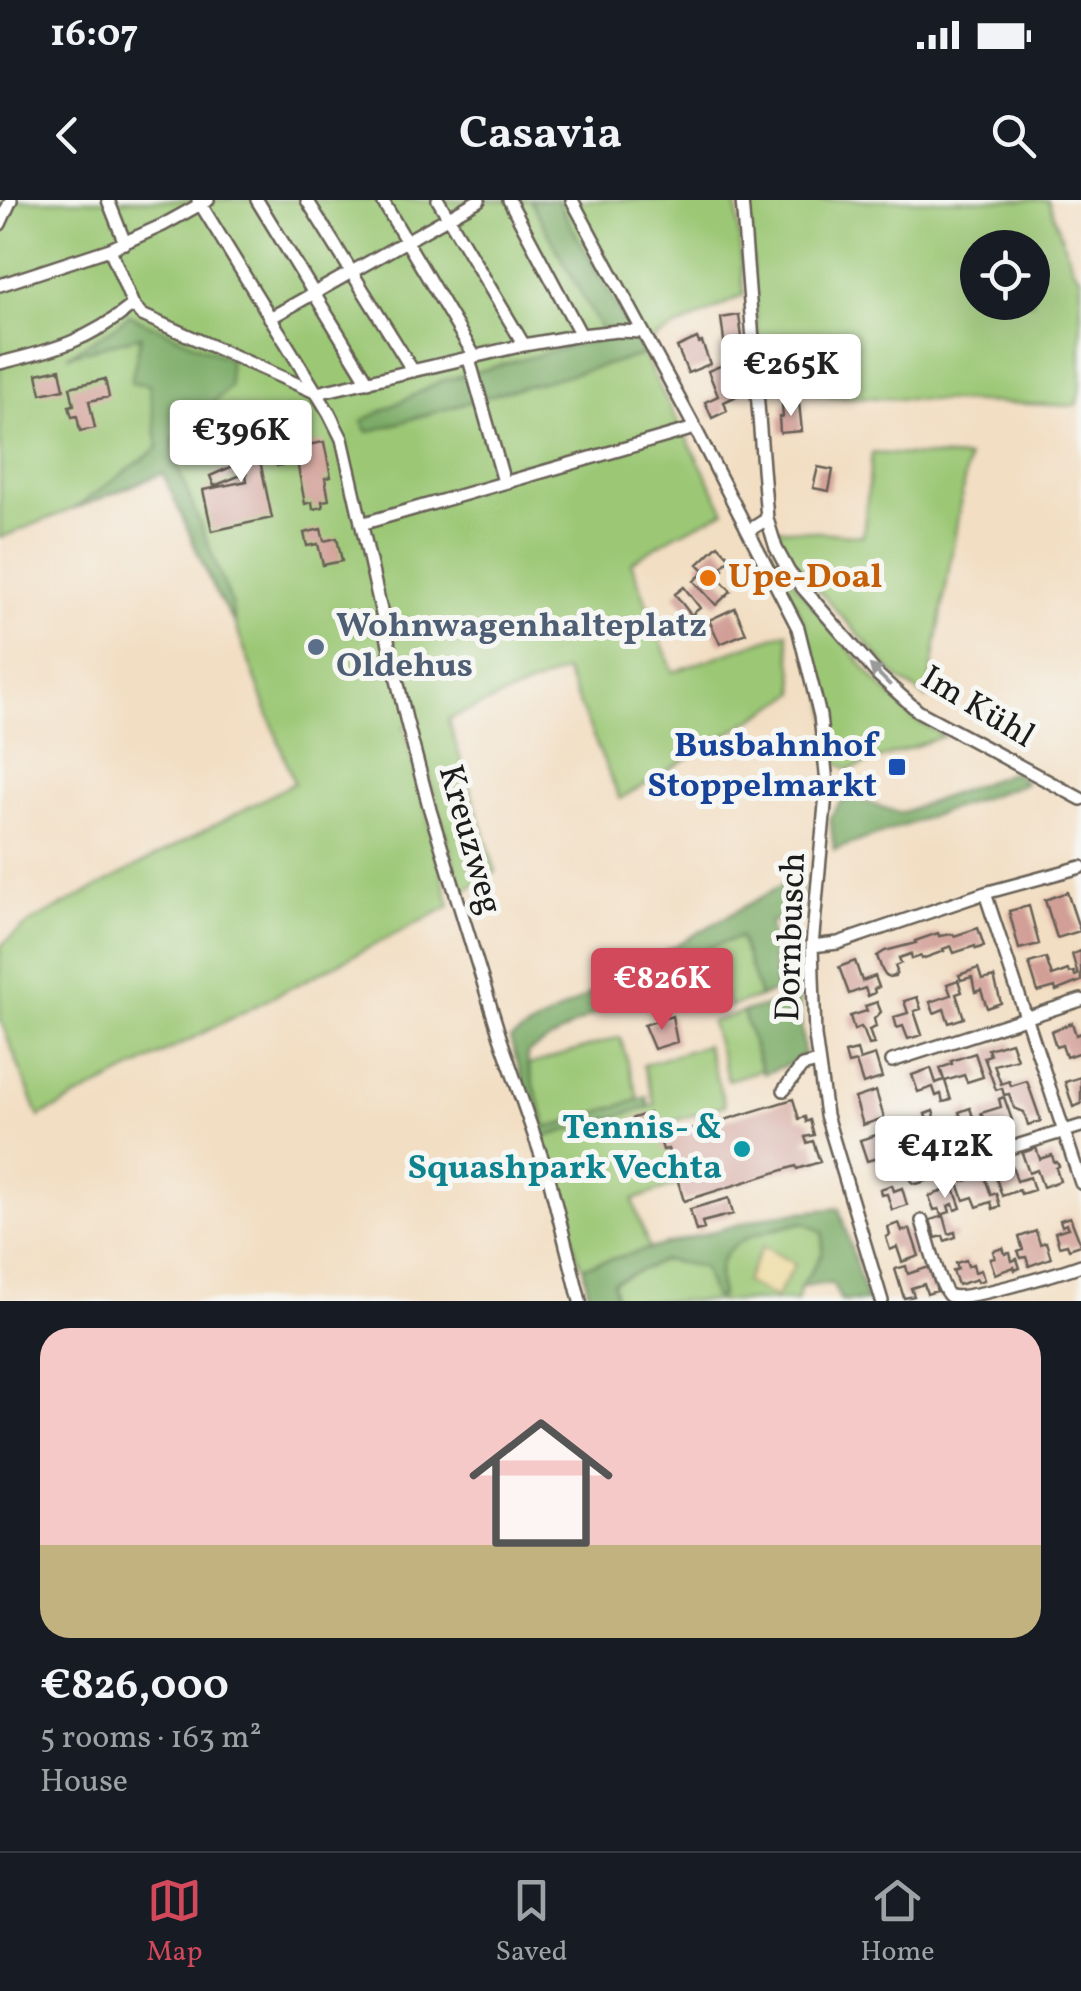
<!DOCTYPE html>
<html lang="en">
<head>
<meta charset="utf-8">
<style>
  :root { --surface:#171b24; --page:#20242c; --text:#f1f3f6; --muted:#9ea1a6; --line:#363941; --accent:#d1495b }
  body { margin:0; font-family:Vollkorn,serif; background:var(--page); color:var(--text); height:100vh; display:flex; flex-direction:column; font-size:38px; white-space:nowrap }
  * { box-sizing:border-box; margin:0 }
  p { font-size:32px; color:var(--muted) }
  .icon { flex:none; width:55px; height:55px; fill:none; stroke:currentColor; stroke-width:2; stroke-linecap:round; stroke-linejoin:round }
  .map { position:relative; height:1101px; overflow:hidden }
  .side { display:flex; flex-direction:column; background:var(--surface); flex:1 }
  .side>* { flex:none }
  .fabs { position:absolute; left:960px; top:30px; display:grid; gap:20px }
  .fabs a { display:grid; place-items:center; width:90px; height:90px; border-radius:50%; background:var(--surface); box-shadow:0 10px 40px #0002; font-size:50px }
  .price { position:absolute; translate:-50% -85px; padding:0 22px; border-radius:10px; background:#fff; color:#222; font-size:32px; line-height:65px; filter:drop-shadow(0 2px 5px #0008) }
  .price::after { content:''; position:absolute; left:50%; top:60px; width:30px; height:22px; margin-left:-15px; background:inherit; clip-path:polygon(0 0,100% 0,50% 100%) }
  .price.on { background:var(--accent); color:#fff }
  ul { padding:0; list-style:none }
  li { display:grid; align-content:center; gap:20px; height:530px; padding:0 40px }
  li+li { border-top:2px solid var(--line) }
  li span { display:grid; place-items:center; height:310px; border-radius:30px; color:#555 }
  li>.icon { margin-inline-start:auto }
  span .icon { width:180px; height:180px; fill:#fffc; stroke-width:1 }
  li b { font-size:42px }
  .status { display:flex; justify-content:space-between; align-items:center; height:70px; padding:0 50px; background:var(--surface); direction:ltr }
  .status svg { height:28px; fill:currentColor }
  header { display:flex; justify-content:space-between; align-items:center; height:130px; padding:0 40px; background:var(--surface); font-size:45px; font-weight:700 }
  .dock { display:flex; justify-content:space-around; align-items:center; height:140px; border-top:2px solid var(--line); background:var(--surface); font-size:28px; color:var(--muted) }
  .dock a { display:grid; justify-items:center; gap:5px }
  .dock .on { color:var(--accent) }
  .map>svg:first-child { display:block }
  .green { fill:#9cc876; stroke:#5c7249; stroke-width:2.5; fill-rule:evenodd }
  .forest { fill:#7dac67; stroke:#4c6442; stroke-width:2.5 }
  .sand { fill:#eeda9e; stroke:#857b5d; stroke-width:2.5 }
  .building { fill:#d29f97 }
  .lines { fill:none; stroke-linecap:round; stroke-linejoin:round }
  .minor-casing { stroke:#676056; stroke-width:16 }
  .minor { stroke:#fff; stroke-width:11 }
  .oneway { fill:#999 }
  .food-dot { fill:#e8710a; stroke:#f6f6f2; stroke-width:4 }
  .service-dot { fill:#5c6f8a; stroke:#f6f6f2; stroke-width:4 }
  .transit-dot { fill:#1a4fb4; stroke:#f6f6f2; stroke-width:4 }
  .culture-dot { fill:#0f9aa8; stroke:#f6f6f2; stroke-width:4 }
  .labels { text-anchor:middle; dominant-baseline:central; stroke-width:10; stroke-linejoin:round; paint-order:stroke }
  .food-label { font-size:35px; font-weight:bold; fill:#c56008; stroke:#f6f6f2; text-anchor:start }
  .service-label { font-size:35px; font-weight:bold; fill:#4e5e75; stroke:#f6f6f2; text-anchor:start }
  .street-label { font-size:35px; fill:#1c1c1c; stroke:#f6f6f2 }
  .transit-label { font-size:35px; font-weight:bold; fill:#164399; stroke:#f6f6f2; text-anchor:end }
  .culture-label { font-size:35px; font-weight:bold; fill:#0d838f; stroke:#f6f6f2; text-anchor:end }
</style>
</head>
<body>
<div class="status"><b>16:07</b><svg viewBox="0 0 49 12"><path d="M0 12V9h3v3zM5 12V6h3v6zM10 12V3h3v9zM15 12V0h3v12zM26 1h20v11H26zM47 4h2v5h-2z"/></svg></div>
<header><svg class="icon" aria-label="back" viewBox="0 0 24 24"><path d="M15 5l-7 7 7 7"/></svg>Casavia<svg class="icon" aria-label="search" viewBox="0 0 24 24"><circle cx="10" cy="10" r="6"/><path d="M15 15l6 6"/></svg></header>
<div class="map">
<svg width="1081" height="1101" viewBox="0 0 1081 1101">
  <rect width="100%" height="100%" fill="#f6f6f2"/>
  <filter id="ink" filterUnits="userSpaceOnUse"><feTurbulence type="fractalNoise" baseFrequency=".01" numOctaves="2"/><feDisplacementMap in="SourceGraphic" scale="20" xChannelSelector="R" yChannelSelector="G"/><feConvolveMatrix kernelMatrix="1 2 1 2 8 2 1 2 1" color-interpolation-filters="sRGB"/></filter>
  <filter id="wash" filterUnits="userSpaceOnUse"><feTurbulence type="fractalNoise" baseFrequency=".0048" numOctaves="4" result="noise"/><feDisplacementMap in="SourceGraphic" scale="40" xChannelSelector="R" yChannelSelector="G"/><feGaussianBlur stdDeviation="2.25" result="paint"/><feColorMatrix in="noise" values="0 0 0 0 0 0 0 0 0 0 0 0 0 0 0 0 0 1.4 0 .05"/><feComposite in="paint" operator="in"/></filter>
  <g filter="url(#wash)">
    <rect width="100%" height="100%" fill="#f2dec3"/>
    <!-- green -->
    <path class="green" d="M0,0H736L744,95L655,138L643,155L725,311L675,335L631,362L673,472L787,432L796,493L620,599L565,471L448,519L496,672L462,692L413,520L404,526L450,706L39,917L0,819V746L31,722L294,583L235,424L215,392L163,273L0,338Z
      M747,0H1048L1073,68L1081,77V184L1076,206L829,196L793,188L762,191ZM978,48H1032V102H978Z
      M872,253L968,258L927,498L898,478L792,361L775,328L863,336Z
      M789,377L877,482L915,520L944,536L848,570L833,560C827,488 816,445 784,380Z
      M741,737L760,797L729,807L721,785L700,791L690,758L709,747Z
      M743,812L761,870L728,880L711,822Z
      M620,837L639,900L547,928L528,865Z
      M706,845L725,905L662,925L679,984L633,1000L649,1049L583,1067L578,1059L554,973L541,938L655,905L643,865Z
      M804,1022L823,1033L822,1055L800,1088L798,1101H616L613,1082L664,1060L703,1067L708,1078L721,1093C719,1080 717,1064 726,1052C739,1035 783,1028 804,1022Z"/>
    <!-- forest -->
    <path class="forest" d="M530,0H557L643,155L493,195L368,232L362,221L442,181L605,137Z
      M129,115L229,159L230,187L173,241L176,263L231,402L235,424L215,392L163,273L72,310L158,248L149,185L131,182L141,136L67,156L113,128Z
      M1013,572L1026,583L834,650L830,617L840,603L853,598L900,613Z
      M802,674L800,721H770L776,791L760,797L740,737L709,747L527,853L528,865L547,928L647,897L649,907L541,938L510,839Z
      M799,797L804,855L792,863L763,874L743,812Z
      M839,1008L867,1101H841L833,1084H814L800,1088L822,1054L823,1033L804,1022C775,1030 722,1035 719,1073C718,1080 721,1089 720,1097L717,1098L713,1096L703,1067L664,1060L613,1082L616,1101H590L583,1067L773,1015Z"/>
    <!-- sand -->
    <path class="sand" d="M763,1046L795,1064L776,1098L745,1082Z"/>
    <g id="blocks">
      <!-- building -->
      <path class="building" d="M739,115L743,145L725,148L721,118Z
        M697,138L699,143L702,142L710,164L688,173L677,147Z
        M725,164L739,195L724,202L727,211L712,218L705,202L718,196L708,171Z
        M60,169L64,189L41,194L37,174Z
        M105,179L109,197L89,201L95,228L80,231L77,216L72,217L69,206L74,205L70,187Z
        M799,203L802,231L780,233L779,217H783L782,205Z
        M262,224L268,249L258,251L272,318L212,331L203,290L247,281L246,273L214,286L210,276L240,263L233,230Z
        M324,242L331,277L325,278L329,300L322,301L323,307L313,309L312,302L305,304L297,262L277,266L274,251Z
        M818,267L833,270L829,291L813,288Z
        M321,329L324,341L337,338L342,361L323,365L318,344L307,346L304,333Z
        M718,345L730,358L721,367L723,369L716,375L731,391L716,405L694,381L705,371L698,364Z
        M684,387L700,408L691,415L675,394Z
        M735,408L746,433L720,444L709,420Z
        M1067,692L1080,731L1057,738L1045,700Z
        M1029,706L1039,744L1019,749L1009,711Z
        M978,728L984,746L976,749L975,746L954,753L951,746L943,749L944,751L922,759L921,756L912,759L911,754L899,758L901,763L895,766L897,771L895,776L889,777L885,775L882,770L877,756L885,751L916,743L915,741L938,733L939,736L953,734L954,736Z
        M1081,751V781L1056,791L1055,787L1038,792L1029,763L1046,758L1052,776L1068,770L1069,773L1074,772L1075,776L1078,775L1072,754Z
        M855,761L862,781L875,776L879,787L874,789L875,793L868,796L865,788L849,794L839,767Z
        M978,768L982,780L994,777L1001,803L987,808L981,790L975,792L972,777L961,780L959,775Z
        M958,780L962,792L956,794L964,818L949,823L944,809L934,813L930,802L951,795L947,784Z
        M917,797L921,809L914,811L922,835L908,839L903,826L897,828L894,817L908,813L904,801Z
        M877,802L881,812L874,819L876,827L869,830L874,844L869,845L864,831L861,827L854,830L850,816L867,811L865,806Z
        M672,816L677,842L654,849L644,825Z
        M1072,823L1076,835L1081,833V852L1066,857L1062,845L1056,847L1051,831Z
        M1011,842L1017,859L994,865L1001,884L1009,881L1011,886L1027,881L1041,921L1028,925L1024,912L1014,908L1009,894L1004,895L1002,888L996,890L984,857L990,855L988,849Z
        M857,850L860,860L875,855L882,878L863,884L856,862L848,864L845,853Z
        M975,853L983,877L967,882L964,875L945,881L951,900L943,902L941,894L936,896L933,887L918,892L912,875L931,868L936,883L944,880L940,868L952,864L951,861Z
        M1081,877V904L1073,907L1065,882Z
        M876,891L884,918L863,925L855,898Z
        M1004,897L1012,920L1007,921L1010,931L994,936L991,927L986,928L981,913L1001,907L999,899Z
        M793,899L799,919L805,917L806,922L810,920L814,935L805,937L807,943L813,941L820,962L797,969L796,966L684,1001L668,949L663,950L659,937L665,935L666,938Z
        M970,908L974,920L967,922L974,942L957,948L950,927L963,923L959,912Z
        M933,911L937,923L929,925L934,940L906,949L900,929L927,920L925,914Z
        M649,913L655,931L638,936L633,918Z
        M890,925L893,936L887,938L894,962L883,965L881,957L867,961L860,940L883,933L881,928Z
        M1036,948L1040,959L1052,955L1054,962H1057L1059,966L1056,968L1060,981L1043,987L1037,970L1029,973L1022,953Z
        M1012,966L1017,981L1030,977L1034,990L1021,994L1019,990L1002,996L994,972Z
        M984,975L991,995L996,993L1000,1006L993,1009L991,1002L977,1007L973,997L964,1000L958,983Z
        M892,985L894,991L902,988L907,1005L892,1010L887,994L881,995L880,989Z
        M953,985L961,1008L955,1010L953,1004L948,1006L950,1012L941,1015L939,1009L934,1010L929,996L949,989L948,987Z
        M729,998L733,1014L702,1022L704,1029L696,1031L690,1009Z
        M944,1016L949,1034L955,1032L956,1037L945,1041L943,1036L936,1038L930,1020Z
        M1070,1017L1081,1045L1069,1049L1067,1044L1059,1046L1055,1032L1068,1028L1066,1024L1062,1026L1060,1020Z
        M899,1023L902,1031L910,1029L919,1056L902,1062L897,1047L890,1050L886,1037L890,1035L888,1027Z
        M1036,1031L1040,1044L1046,1042L1051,1058L1029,1066L1026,1057L1021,1058L1018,1052L1023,1050L1019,1037Z
        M1003,1048L1005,1054L1010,1053L1012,1061L1017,1059L1020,1068L1015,1070L1014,1067L995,1074L990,1059L995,1058L993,1051Z
        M966,1060L968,1066L973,1064L975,1072L981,1070L984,1080L978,1082L977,1079L958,1085L953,1071L958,1069L956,1063Z
        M906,1066L908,1074L929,1067L937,1091L927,1094L924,1084L911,1088L914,1096L904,1098L895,1069Z"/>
    </g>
  </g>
  <g filter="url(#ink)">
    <use href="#blocks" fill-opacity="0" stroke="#676056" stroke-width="2.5"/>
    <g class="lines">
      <defs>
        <path id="minor" d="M108,0L125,43
          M198,0L329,213L342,239L406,519L430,610L500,837L549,978L580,1101
          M257,0L368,182
          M307,0L413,171
          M382,0L475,157
          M438,0L524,145
          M509,0L581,135
          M572,0L695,228L798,428L820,516L827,583L812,746L815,836L826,915L882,1101
          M742,0L767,319L748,331
          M0,24L11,0
          M110,49L133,105L142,115L317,193L524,145L581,135L618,131L643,132
          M0,85L110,49L163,25L208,0
          M270,118L479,0
          M469,159L504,282
          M0,163C54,150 88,141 133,105
          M767,319L776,348L789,372
          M361,324L695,228
          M772,375L789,372L878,475L918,511L1081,599
          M985,693L1081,983
          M812,746L838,743L985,693L1081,667
          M892,861L1081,800
          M784,890L802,866L818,862
          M916,977L1081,926
          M922,1021C927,1035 940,1089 950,1096C967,1101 1059,1073 1081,1065"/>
      </defs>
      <!-- minor casing -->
      <use href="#minor" class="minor-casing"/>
      <!-- minor -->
      <use href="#minor" class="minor"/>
    </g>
    <!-- one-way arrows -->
    <defs><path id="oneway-solid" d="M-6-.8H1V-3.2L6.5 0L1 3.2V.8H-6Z" transform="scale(2.5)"/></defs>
    <use class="oneway" href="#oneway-solid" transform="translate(880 475) rotate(-135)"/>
  </g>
  <!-- markers -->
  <circle class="food-dot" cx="708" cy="378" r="10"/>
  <circle class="service-dot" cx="316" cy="447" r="10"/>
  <rect class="transit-dot" x="887" y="557" width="20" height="20" rx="5"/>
  <circle class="culture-dot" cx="742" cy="949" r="10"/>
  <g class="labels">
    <!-- food labels -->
    <g class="food-label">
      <text x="728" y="378">Upe-Doal</text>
    </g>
    <!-- service labels -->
    <g class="service-label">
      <text x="336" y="427">Wohnwagenhalteplatz<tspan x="336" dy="40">Oldehus</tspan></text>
    </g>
    <!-- street labels -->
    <g class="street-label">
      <text transform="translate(977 508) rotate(31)">Im Kühl</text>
      <text transform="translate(469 640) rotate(74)">Kreuzweg</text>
      <text transform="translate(792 737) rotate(-88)">Dornbusch</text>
    </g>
    <!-- transit labels -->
    <g class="transit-label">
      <text x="877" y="547">Busbahnhof<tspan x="877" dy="40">Stoppelmarkt</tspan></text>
    </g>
    <!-- culture labels -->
    <g class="culture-label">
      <text x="722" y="929">Tennis- &amp;<tspan x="722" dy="40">Squashpark Vechta</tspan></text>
    </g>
  </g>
</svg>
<div class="fabs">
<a><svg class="icon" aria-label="locate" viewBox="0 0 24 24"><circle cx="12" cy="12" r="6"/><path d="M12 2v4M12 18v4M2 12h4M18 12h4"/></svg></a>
</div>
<b class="price" style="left:791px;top:219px">€265K</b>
<b class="price" style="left:241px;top:285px">€396K</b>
<b class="price on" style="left:662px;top:833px">€826K</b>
<b class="price" style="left:945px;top:1001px">€412K</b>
</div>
<section class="side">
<ul>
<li><span style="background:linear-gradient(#f6c9c9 70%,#c2b280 0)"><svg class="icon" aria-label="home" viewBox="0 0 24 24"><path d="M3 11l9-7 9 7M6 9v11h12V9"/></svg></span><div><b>€826,000</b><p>5 rooms · 163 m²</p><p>House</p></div></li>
</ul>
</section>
<nav class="dock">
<a class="on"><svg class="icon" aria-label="map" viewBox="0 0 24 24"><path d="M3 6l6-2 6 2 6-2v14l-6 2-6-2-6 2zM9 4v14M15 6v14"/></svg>Map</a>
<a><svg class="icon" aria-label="saved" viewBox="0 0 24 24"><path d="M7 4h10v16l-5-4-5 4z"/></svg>Saved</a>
<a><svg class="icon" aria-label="home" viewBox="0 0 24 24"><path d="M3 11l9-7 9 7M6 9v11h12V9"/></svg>Home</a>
</nav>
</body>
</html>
